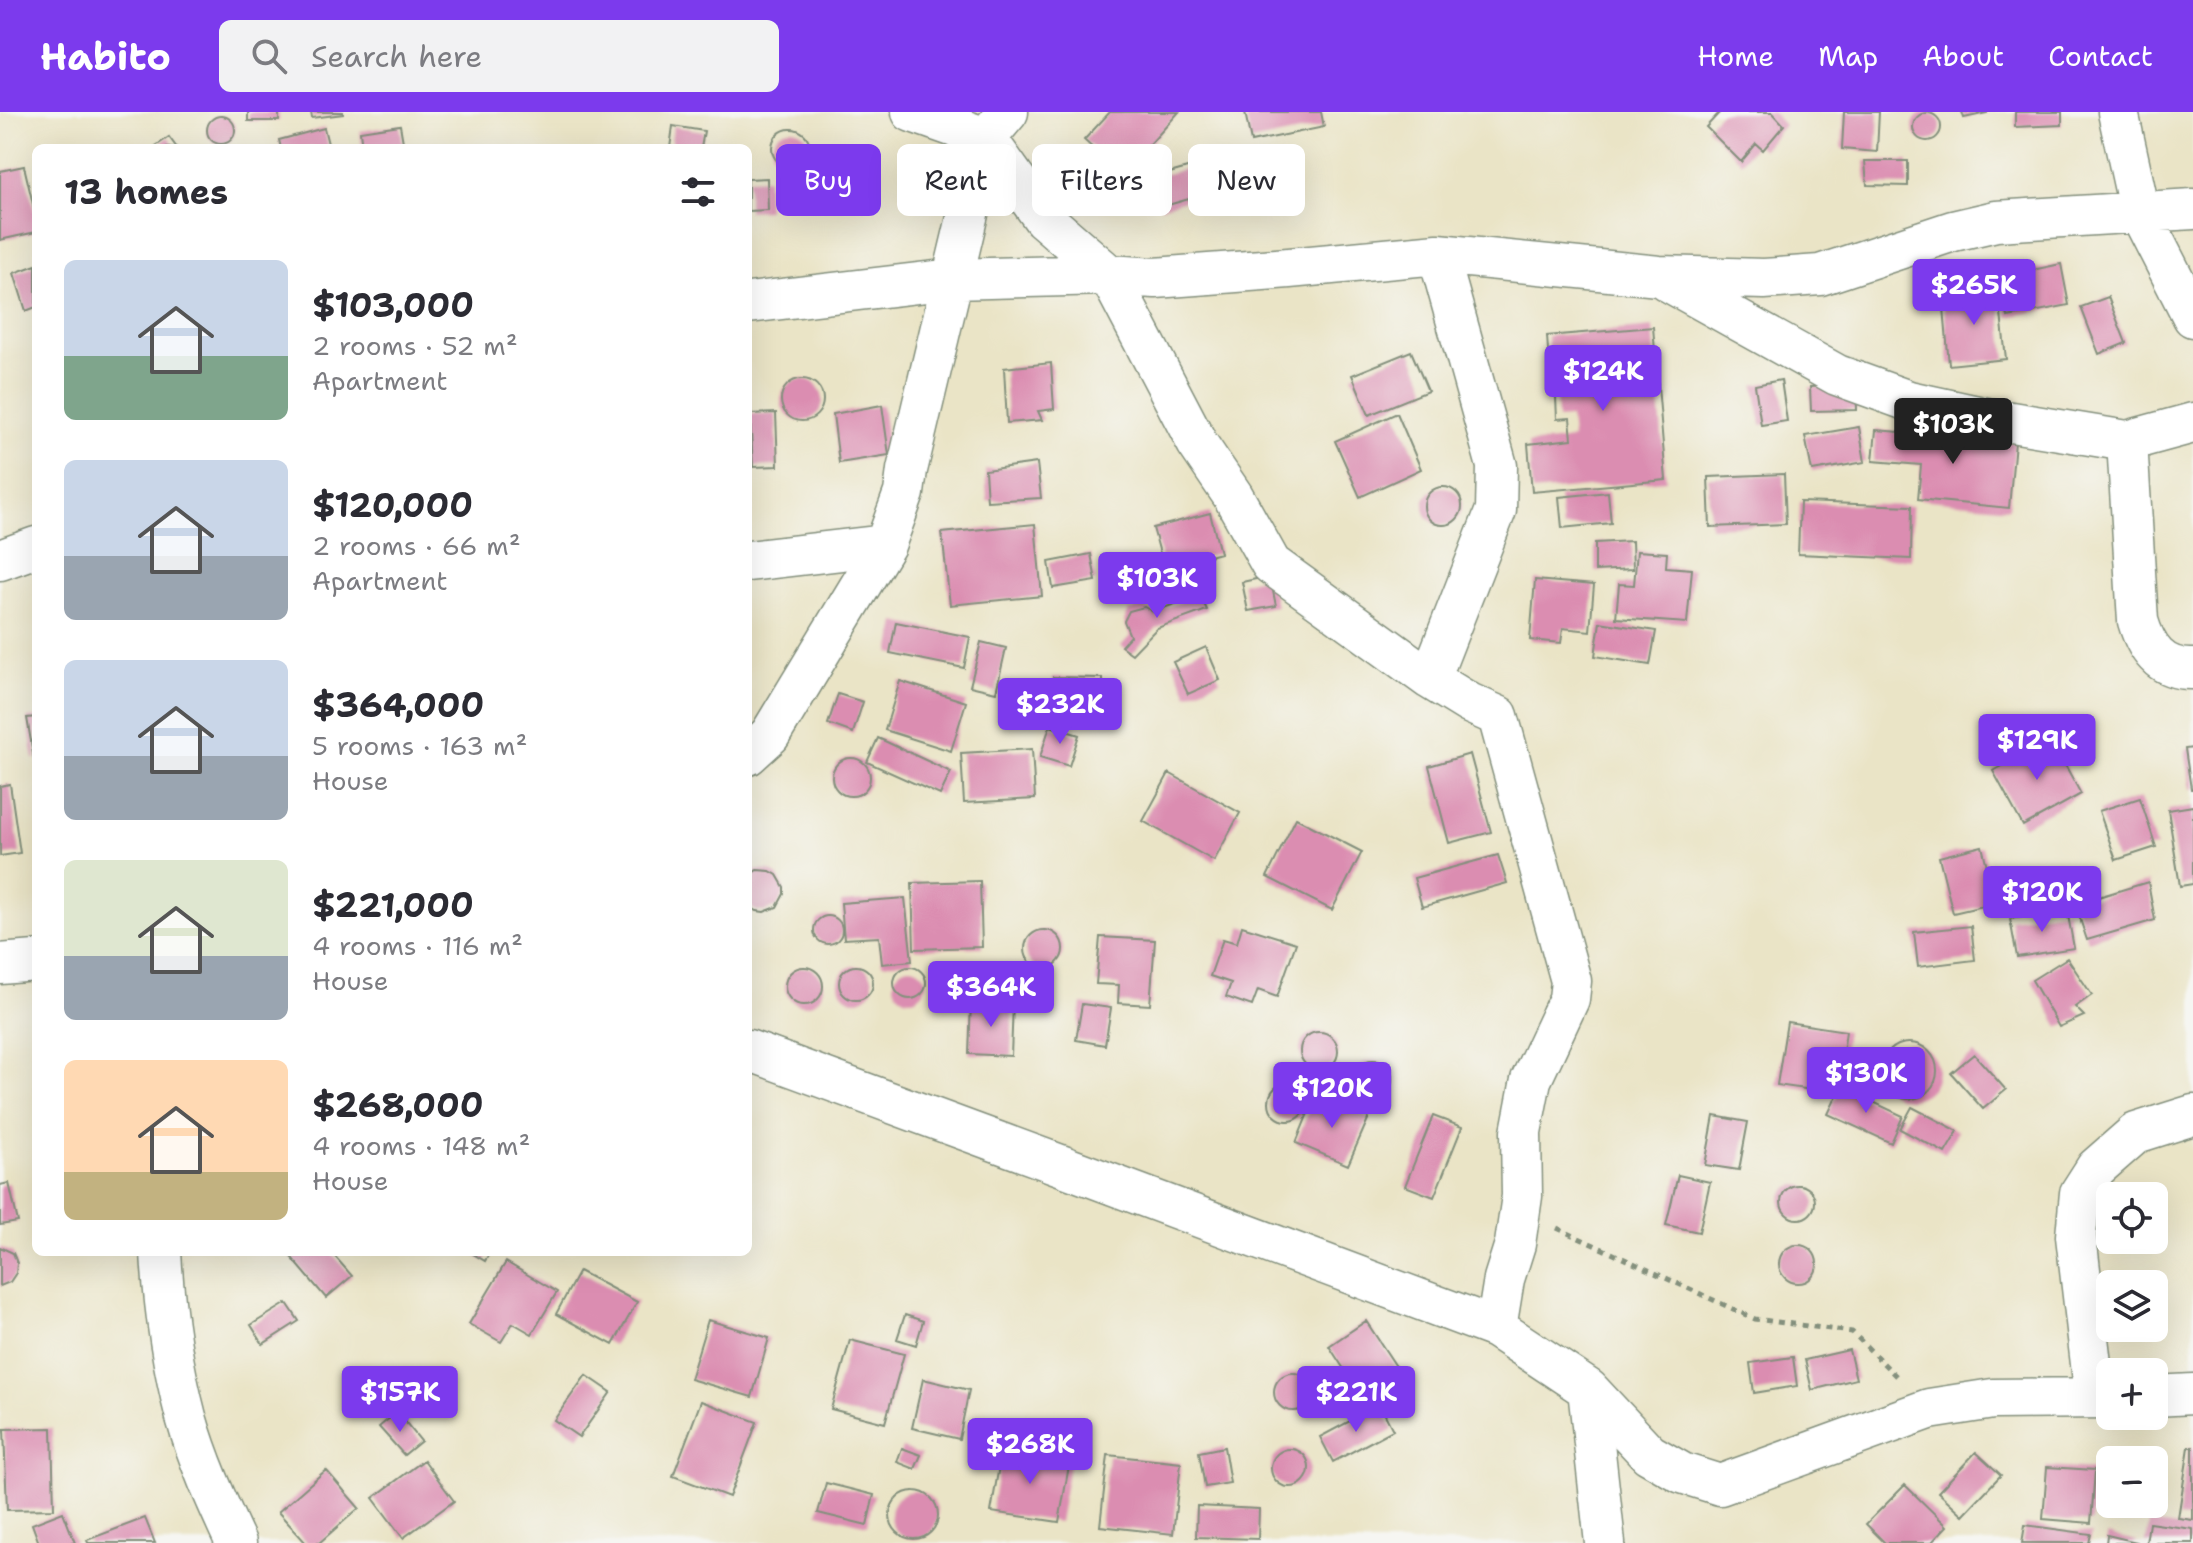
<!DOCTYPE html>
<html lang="en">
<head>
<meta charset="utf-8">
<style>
  :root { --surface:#fff; --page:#f2f2f3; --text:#2b2b33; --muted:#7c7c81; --accent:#7c3aed }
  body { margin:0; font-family:"Shantell Sans",sans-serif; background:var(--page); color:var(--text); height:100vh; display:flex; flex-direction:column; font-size:30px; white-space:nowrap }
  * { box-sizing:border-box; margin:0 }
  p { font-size:26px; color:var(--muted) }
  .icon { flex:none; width:44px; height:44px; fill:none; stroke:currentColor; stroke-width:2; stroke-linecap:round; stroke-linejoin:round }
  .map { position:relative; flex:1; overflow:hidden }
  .details { position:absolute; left:32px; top:32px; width:720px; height:1112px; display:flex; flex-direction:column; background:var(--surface); border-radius:12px; box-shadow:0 8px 32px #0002 }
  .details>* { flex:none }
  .hud { position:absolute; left:776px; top:32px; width:760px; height:72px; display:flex; gap:16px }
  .tools { position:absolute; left:2096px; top:1070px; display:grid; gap:16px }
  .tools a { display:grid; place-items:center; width:72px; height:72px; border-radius:12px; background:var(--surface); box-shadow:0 8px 32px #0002; font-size:40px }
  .price { position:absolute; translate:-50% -68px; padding:0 18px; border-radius:8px; background:var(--accent); color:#fff; font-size:26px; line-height:52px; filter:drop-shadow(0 2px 4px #0008) }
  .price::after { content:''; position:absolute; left:50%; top:48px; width:24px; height:18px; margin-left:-12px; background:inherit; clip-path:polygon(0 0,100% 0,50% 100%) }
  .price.on { background:#222; color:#fff }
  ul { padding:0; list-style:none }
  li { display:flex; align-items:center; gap:24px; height:200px; padding:0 32px }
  li span { display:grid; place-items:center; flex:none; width:224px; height:160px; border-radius:12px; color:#555 }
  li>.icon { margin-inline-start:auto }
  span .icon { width:96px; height:96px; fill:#fffc; stroke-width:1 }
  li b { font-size:34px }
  h2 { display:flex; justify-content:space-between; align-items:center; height:96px; padding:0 32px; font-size:34px }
  .tag { padding:0 28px; border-radius:12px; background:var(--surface); box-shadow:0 8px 32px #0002; font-size:28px; line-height:72px }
  .tag.on { background:var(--accent); color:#fff }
  header { display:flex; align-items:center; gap:48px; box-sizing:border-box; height:112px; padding:0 40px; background:var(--accent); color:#fff }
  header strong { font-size:38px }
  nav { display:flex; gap:44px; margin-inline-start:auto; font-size:28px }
  .search { width:560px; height:72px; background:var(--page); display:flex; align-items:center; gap:20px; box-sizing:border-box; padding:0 28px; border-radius:12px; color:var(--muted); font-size:30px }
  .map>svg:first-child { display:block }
  .building { fill:#db8db1 }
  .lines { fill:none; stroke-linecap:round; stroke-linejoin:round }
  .street-casing { stroke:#84907d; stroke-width:43 }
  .path { stroke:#84907d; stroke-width:5; stroke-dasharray:6 6; stroke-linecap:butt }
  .street { stroke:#fff; stroke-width:40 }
</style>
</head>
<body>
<header>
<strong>Habito</strong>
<div class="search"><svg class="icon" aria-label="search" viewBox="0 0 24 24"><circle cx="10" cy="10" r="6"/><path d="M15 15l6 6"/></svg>Search here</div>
<nav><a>Home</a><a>Map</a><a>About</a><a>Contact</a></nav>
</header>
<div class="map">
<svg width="2193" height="1431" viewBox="0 0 2193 1431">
  <rect width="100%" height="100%" fill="#f6f6f2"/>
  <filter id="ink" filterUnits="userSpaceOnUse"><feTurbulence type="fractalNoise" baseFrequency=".0125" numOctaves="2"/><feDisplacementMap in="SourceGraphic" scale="16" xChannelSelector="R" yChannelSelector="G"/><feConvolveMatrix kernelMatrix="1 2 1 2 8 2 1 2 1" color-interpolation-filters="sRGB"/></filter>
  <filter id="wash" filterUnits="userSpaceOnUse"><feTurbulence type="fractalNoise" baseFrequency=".006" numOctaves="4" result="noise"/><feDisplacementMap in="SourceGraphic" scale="32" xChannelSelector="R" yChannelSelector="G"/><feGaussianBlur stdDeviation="1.8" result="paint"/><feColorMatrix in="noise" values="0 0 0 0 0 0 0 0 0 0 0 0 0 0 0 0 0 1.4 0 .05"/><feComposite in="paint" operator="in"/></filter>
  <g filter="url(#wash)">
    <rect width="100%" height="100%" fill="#eae4c6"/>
    <g id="blocks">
      <!-- building -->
      <path class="building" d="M248,0H279V9H248Z
        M311,0H343V2L312,6Z
        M1110,0H1179L1122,63L1084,28Z
        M1245,0H1321L1324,15L1251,30Z
        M1720,0H1772L1784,13L1763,38L1756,32L1741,50L1706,15Z
        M1844,0H1879L1877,40L1842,37Z
        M1962,0H1987V1L1964,6Z
        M2015,0H2062V13L2015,15Z
        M1913 15a14 14 0 1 1 28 0a14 14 0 1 1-28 0Z
        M207 18a14 14 0 1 1 28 0a14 14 0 1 1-28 0Z
        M400,13L404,36H362L360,19Z
        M673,14L704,19L701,36H670Z
        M324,16L329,36H281L279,28Z
        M772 36a19 19 0 1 1 38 0a19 19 0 1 1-38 0Z
        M169,25L177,36H153Z
        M1230,44L1238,73L1161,95L1152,66Z
        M1865,49H1908V74L1867,73Z
        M24,54L36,105V120L0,128V59Z
        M767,66L768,98L748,99V67Z
        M2061,152L2069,193L2008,205L2000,165Z
        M36,153V195L26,199L14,161Z
        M1998,174L2006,247L1949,253L1943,184Z
        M2108,185L2126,231L2099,242L2081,195Z
        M1653,215L1666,368L1532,380L1528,332L1572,327L1570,306L1557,307L1556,285L1567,283L1566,266L1550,267L1547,224Z
        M1411,239L1428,279L1369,303L1352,263Z
        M1051,251L1054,297L1038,299L1042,308L1007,311L1004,256Z
        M781 288a21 21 0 1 1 42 0a21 21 0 1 1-42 0Z
        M1781,268L1787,309L1761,313L1755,273Z
        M1856,273L1857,298L1811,299L1810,275Z
        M882,293L889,343L839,351L833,302Z
        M776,301L778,354L753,355L750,302Z
        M1397,301L1421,357L1360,385L1335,329Z
        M1859,315L1865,350L1812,359L1805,324Z
        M1876,318L2015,330L2009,396L1918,387L1921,353L1873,349Z
        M1037,351L1041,386L987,389L985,358Z
        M1784,362L1786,412L1710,415L1708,365Z
        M1424 394a19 19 0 1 1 38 0a19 19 0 1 1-38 0Z
        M1608,380L1611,411L1562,416L1559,385Z
        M1800,390L1912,394L1911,447L1798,442Z
        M1210,401L1220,441L1190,449L1195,463L1168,470L1153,416Z
        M1035,412L1042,484L950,493L942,421Z
        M1632,429L1633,457L1595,459V431Z
        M1637,439L1667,441L1666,455L1692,457L1687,511L1616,506L1619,472L1634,473Z
        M1091,442L1096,469L1053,476L1049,450Z
        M1270,464L1276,494L1248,499L1242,470Z
        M1535,468L1594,473L1590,519L1563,516L1561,531L1530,528Z
        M1200,483L1207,498L1157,516L1132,542L1121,534L1130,524L1124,509L1129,499L1144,495L1153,500Z
        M896,510L970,525L964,556L890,541Z
        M1600,510L1656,519L1650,553L1595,544Z
        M981,530L1006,536L996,580L970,574Z
        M1206,535L1220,568L1188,582L1173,550Z
        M1053,565L1103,566V594L1053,593Z
        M900,569L966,590L951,639L885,618Z
        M838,582L863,590L853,621L828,612Z
        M36,605V647H34L27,606Z
        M1050,614L1079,623L1069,654L1040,645Z
        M878,626L951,660L940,683L867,650Z
        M2051,627L2081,682L2023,714L1993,659Z
        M2193,636V677H2191L2185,637Z
        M1032,637L1035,687L964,691L961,641Z
        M1470,642L1491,720L1449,731L1429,654Z
        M832 665a19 19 0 1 1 38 0a19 19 0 1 1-38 0Z
        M1169,661L1240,701L1214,749L1143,709Z
        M10,672L20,741L0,744V674Z
        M2140,686L2156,735L2116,748L2099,699Z
        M2193,694V772L2180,774L2168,698Z
        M1296,706L1362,740L1332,798L1267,765Z
        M1982,734L1996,791L1953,801L1939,745Z
        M1498,743L1507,771L1422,795L1414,766Z
        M757,758L770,759L777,763L784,775V782L777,795L764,800L757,799L748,794V764Z
        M980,769L982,835L914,837L912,771Z
        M2148,770L2155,808L2087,828L2075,792Z
        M905,786L912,849L882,852L879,825L844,827L841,791Z
        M2067,798L2074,836L2017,845L2010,807Z
        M814 818a14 14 0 1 1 28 0a14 14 0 1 1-28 0Z
        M1242,814L1296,831L1277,885L1258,878L1252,894L1226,885L1231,871L1210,864L1223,827L1237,831Z
        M1971,814L1975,848L1918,855L1914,820Z
        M1025 837a19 19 0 1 1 38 0a19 19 0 1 1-38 0Z
        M1100,825L1155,828L1150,893L1118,891L1119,873L1096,872Z
        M2067,846L2092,883L2075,895L2084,904L2059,915L2032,868Z
        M839 871a17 17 0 1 1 34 0a17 17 0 1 1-34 0Z
        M894 871a16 16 0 1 1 32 0a16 16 0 1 1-32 0Z
        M785 874a19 19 0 1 1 38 0a19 19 0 1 1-38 0Z
        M971,890L1013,891L1011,944L969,942Z
        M1082,892L1111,896L1105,933L1076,928Z
        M1787,910L1846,919L1842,948L1831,946L1826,980L1777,973Z
        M1300 939a19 19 0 1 1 38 0a19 19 0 1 1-38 0Z
        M1881 959a28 28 0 1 1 56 0a28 28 0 1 1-56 0Z
        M1974,942L2006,978L1983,997L1951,961Z
        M1354 967a19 19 0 1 1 38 0a19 19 0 1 1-38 0Z
        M1269 990a19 19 0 1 1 38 0a19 19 0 1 1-38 0Z
        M1841,975L1903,1004L1891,1031L1828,1002Z
        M1315,984L1369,1005L1348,1053L1296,1031Z
        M1912,995L1958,1019L1945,1041L1900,1017Z
        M1433,1004L1462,1015L1434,1085L1405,1074Z
        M1714,1004L1748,1010L1739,1058L1705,1053Z
        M1678,1063L1710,1070L1699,1120L1666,1113Z
        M9,1071L18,1110L0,1113V1073Z
        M1781 1090a17 17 0 1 1 34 0a17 17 0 1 1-34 0Z
        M1779 1152a19 19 0 1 1 38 0a19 19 0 1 1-38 0Z
        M0,1135L13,1141L17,1151L16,1161L10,1170L0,1174Z
        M287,1140H331L352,1164L326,1186Z
        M470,1140H490L485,1149Z
        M506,1150L557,1180L532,1222L513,1211L501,1230L469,1212Z
        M579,1159L637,1190L613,1233L556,1202Z
        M287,1191L299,1209L263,1232L251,1213Z
        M905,1203L923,1209L916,1233L897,1227Z
        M708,1208L769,1226L752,1285L690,1267Z
        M1366,1209L1397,1256L1359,1280L1329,1234Z
        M850,1228L904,1242L885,1311L831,1297Z
        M1849,1238L1856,1267L1812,1278L1805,1248Z
        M1793,1245L1797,1274L1754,1281L1750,1251Z
        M1274 1280a19 19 0 1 1 38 0a19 19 0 1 1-38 0Z
        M586,1263L611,1280L579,1325L554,1308Z
        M923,1267L969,1278L959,1327L912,1316Z
        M701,1289L757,1310L729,1385L673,1364Z
        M1380,1293L1393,1318L1333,1350L1320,1325Z
        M397,1300L421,1329L404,1343L379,1315Z
        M52,1316L54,1397L7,1398L4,1317Z
        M1224,1335L1230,1371L1205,1375L1199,1340Z
        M2189,1335H2193V1408L2178,1406Z
        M902,1336L921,1343L915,1357L897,1350Z
        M1002,1337L1070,1348L1059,1410L991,1400Z
        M1271 1356a19 19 0 1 1 38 0a19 19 0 1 1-38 0Z
        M1976,1340L2001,1363L1963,1403L1938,1380Z
        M1108,1343L1181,1351L1173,1422L1100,1414Z
        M2129,1344L2155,1345V1348H2129Z
        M424,1348L454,1389L403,1426L373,1386Z
        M2047,1355L2095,1358L2091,1411L2043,1407Z
        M326,1358L359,1396L319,1431H306L278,1400Z
        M826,1371L874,1383L867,1413L818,1401Z
        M1905,1373L1947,1414L1931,1431H1885L1866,1412Z
        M890 1403a24 24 0 1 1 48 0a24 24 0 1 1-48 0Z
        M1197,1394L1259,1397L1258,1427L1196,1425Z
        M63,1400L75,1431H39L32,1412Z
        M145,1406L155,1431H88L87,1428Z
        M2149,1411L2193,1417V1431H2146Z
        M2025,1413L2091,1422L2089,1431H2022Z
        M2107,1423L2137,1430V1431H2106Z"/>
    </g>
  </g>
  <g filter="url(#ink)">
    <use href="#blocks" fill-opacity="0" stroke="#84907d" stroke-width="2"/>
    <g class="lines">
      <defs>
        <path id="street" d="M912,0L986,26L1043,106L1109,163L1197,331L1233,384L1271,452L1430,567L1469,591L1498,604L1571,869L1569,887L1531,968L1521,1020L1522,1084L1515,1132L1504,1167L1496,1216
          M2118,0L2140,101L2193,205
          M1666,168L1837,263L1909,289L1987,306L2127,329
          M748,191L952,167L1109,163L1155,166L1289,156L1438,142L1659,164L1764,167L1820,163L1953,119L1996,109L2193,97
          M2193,311L2127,329L2138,509C2146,536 2160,558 2193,557
          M0,448L36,435
          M748,449L885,433
          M1430,567L1496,398L1497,354L1438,142
          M748,643L770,623L885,433L904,381L907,358L986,26L1008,0
          M0,852L36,849
          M748,938L1063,1054L1496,1216L1588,1277L1605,1431
          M161,1140C164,1195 172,1252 186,1305C198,1348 217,1390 236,1431
          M1588,1277L1649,1342L1682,1361L1720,1373L1929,1297L1993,1287L2110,1286
          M2154,1284L2193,1282
          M2095,1286L2076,1124L2080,1081L2096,1056L2136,1021L2193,1003"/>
      </defs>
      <!-- street casing -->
      <use href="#street" class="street-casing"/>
      <!-- path -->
      <path class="path" d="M1557,1116L1755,1207L1852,1220L1899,1267"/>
      <!-- street -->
      <use href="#street" class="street"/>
    </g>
  </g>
</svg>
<div class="tools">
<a><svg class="icon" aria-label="locate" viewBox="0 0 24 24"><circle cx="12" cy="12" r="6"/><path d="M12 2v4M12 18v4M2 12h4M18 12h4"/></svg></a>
<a><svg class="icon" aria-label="layers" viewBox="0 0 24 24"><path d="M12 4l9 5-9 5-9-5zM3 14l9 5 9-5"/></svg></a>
<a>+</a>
<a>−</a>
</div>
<b class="price" style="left:1974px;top:215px">$265K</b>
<b class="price" style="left:1603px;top:301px">$124K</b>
<b class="price on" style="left:1953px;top:354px">$103K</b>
<b class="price" style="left:1157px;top:508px">$103K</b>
<b class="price" style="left:1060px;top:634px">$232K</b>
<b class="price" style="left:2037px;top:670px">$129K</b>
<b class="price" style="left:2042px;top:822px">$120K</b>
<b class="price" style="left:991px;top:917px">$364K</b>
<b class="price" style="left:1866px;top:1003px">$130K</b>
<b class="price" style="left:1332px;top:1018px">$120K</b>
<b class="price" style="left:400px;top:1322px">$157K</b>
<b class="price" style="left:1356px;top:1322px">$221K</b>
<b class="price" style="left:1030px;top:1374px">$268K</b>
<div class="hud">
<a class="tag on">Buy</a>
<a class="tag">Rent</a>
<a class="tag">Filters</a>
<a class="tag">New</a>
</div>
<section class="details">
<h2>13 homes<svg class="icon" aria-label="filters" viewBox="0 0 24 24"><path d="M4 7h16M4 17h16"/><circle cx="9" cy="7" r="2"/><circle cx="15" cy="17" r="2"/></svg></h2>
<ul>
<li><span style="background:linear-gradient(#c9d6e8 60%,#7fa58c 0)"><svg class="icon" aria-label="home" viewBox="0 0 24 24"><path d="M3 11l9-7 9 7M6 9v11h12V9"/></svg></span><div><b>$103,000</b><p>2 rooms · 52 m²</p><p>Apartment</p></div></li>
<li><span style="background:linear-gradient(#c9d6e8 60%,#9aa5b1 0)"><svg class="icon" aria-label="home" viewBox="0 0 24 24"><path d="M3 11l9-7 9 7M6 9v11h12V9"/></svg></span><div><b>$120,000</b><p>2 rooms · 66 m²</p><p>Apartment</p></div></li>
<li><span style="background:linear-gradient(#c9d6e8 60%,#9aa5b1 0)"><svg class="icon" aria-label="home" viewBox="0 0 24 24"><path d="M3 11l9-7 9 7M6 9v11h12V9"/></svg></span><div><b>$364,000</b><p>5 rooms · 163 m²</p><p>House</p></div></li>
<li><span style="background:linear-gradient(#dfe7d0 60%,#9aa5b1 0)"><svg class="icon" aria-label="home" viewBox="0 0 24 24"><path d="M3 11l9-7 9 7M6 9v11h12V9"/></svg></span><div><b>$221,000</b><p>4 rooms · 116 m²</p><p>House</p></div></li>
<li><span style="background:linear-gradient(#ffd9b3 70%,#c2b280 0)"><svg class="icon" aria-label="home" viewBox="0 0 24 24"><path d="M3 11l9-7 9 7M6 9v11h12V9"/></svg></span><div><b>$268,000</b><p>4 rooms · 148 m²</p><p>House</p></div></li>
</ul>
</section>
</div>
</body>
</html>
